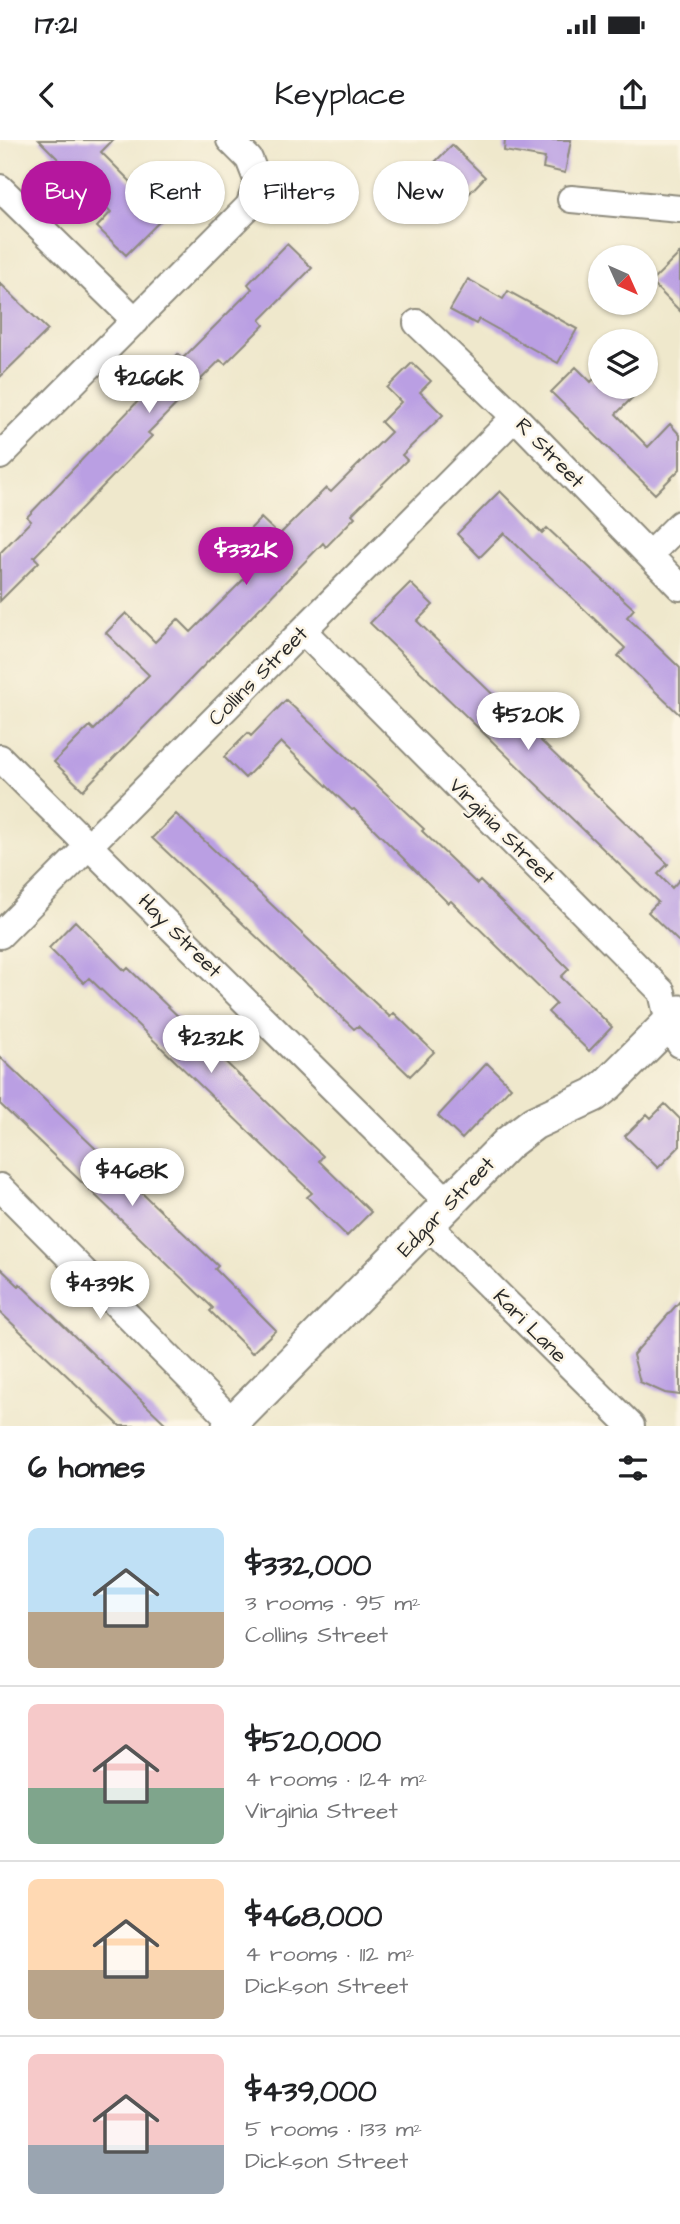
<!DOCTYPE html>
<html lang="en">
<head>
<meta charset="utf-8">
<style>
  :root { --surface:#fff; --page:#f6f6f6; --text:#202124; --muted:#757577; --line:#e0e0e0; --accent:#b5179e }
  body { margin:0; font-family:"Architects Daughter",sans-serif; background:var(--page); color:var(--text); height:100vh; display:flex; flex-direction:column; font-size:26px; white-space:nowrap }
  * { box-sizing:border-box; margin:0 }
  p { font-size:23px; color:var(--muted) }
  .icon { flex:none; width:38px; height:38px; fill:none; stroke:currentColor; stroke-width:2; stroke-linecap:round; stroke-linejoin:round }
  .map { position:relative; height:1286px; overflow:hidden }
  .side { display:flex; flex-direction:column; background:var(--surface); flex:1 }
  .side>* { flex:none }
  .guide { position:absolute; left:21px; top:21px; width:639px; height:63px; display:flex; gap:14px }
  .needle { width:46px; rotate:135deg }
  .controls { position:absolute; left:588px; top:105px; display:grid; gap:14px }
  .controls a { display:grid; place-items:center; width:70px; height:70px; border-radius:50%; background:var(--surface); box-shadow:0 2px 5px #0004; font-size:35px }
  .price { position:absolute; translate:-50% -60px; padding:0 16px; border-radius:24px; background:#fff; color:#222; font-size:23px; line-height:46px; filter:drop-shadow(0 2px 4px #0008) }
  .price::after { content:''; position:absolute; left:50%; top:42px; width:21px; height:16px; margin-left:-10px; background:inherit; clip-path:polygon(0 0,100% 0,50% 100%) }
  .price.selected { background:var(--accent); color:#fff }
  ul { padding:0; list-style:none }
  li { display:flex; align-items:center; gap:21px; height:175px; padding:0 28px }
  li+li { border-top:2px solid var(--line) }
  li span { display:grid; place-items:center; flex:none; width:196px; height:140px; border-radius:10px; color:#555 }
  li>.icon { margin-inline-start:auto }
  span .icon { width:84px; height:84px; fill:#fffc; stroke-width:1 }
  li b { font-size:30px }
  h2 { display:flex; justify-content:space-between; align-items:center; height:84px; padding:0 28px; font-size:30px }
  .chip { padding:0 24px; border-radius:32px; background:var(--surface); box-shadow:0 2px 5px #0004; font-size:24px; line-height:63px }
  .chip.selected { background:var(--accent); color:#fff }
  .status { display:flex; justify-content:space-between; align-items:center; height:49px; padding:0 35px; background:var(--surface); direction:ltr }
  .status svg { height:19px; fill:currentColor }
  header { display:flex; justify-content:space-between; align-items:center; height:91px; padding:0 28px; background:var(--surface); font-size:32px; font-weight:600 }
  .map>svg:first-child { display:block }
  .building { fill:#ba9fe3 }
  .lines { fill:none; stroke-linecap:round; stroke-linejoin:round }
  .minor-casing { stroke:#8d8a7c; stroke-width:30 }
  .tertiary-casing { stroke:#8d8a7c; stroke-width:37 }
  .minor { stroke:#fff; stroke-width:26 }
  .tertiary { stroke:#fff; stroke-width:33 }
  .labels { text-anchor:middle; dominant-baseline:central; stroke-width:5; stroke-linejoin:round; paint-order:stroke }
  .street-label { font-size:21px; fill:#2b2b2b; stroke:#fcf5e5 }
</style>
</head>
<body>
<div class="status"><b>17:21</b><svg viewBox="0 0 49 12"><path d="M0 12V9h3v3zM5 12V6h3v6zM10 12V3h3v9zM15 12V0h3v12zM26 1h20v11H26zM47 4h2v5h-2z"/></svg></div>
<header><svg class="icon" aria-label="back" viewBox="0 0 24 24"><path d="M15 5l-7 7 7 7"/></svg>Keyplace<svg class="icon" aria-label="share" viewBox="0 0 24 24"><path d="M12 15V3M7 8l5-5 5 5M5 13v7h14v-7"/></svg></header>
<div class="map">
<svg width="680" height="1286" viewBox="0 0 680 1286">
  <rect width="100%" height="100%" fill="#fcf5e5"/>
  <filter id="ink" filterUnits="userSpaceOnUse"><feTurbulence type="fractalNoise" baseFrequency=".0143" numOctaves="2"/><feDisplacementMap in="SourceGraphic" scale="14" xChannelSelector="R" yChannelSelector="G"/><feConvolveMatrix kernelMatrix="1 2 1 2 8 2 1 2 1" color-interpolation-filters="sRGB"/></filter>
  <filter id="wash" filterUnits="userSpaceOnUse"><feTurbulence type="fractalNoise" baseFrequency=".00686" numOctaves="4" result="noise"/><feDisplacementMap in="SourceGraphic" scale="28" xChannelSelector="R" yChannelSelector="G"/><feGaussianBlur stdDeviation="1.57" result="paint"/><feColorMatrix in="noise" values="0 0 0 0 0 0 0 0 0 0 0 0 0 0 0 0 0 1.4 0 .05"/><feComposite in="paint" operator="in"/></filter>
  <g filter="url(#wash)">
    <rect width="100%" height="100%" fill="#efe8cc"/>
    <g id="blocks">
      <!-- building -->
      <path class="building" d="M39,0H113L101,12L143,54L160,37L182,59L126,115L97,87L111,72Z
        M505,0H571L565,33L543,28L545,18L504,11Z
        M452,5L485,37L462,61L429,28Z
        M287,104L312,128L260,180L264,185L225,224L220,220L148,293L152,296L34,417L39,422L0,461V413L31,381L27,377L142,257L139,254L178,214L182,219L252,149L248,144Z
        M680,113V171L651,142Z
        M468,139L503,159L508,151L577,189L558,223L479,179L476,184L450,170Z
        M0,143L48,190L0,237Z
        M412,223L431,241L420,252L443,275L402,315L407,320L352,374L355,377L326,407L323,403L83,650L54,622L90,586L94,590L149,535L106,493L126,473L155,502L178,479L191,492L247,436L225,415L261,378L279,395L326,348L331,352L391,292L381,282L401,262L387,248Z
        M576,227L591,242L600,233V247H622L633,257L616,274L648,307L670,284L680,295V329L655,354L551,252Z
        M500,351L542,393L547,388L634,469L627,477L680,528V575L618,516L625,508L504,393L480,417L457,394Z
        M410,443L433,465L417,481L668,724L658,734L672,748L680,739V803L648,772L658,762L370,483Z
        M286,560L424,689L422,691L477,744L480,741L569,829L561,837L612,887L589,911L548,872L556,864L451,761L448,763L354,669L352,670L281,602L245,638L224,617L248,593L251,596Z
        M176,674L390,877L394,873L434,912L410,936L358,886L354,889L152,698Z
        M75,781L125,831L128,828L323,1016L319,1021L371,1072L347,1096L307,1057L312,1053L89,838L84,843L49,808Z
        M0,917L218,1126L215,1129L276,1190L252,1213L210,1171L213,1168L0,964Z
        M487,923L511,947L462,999L438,976Z
        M665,964L680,979V1006L658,1028L625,996L647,974L651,978Z
        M0,1128L19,1146L20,1144L168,1286H120L0,1172Z
        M680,1161V1255L665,1253L640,1242L633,1215Z"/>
    </g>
  </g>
  <g filter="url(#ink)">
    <use href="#blocks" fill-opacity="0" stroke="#8d8a7c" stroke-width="2"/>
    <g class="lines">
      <defs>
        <path id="minor" d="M0,48L136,181
          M571,59L680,69
          M417,183L515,277L680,447
          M0,316L249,66L258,42L249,19L230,0
          M649,415L680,384
          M303,491L662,852L669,883L680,904
          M0,618L449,1063
          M0,795L515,277
          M0,1047L233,1282
          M428,1085L631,1286"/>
        <path id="tertiary" d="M229,1286L508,1003L534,983L594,955L608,944L680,872"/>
      </defs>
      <!-- minor casing -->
      <use href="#minor" class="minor-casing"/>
      <!-- tertiary casing -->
      <use href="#tertiary" class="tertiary-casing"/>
      <!-- minor -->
      <use href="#minor" class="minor"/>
      <!-- tertiary -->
      <use href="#tertiary" class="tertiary"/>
    </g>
  </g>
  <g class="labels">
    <!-- street labels -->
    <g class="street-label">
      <text transform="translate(550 313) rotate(46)">R Street</text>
      <text transform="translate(258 536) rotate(-45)">Collins Street</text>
      <text transform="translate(502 691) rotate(45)">Virginia Street</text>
      <text transform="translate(180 796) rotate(45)">Hay Street</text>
      <text transform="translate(446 1067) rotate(-46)">Edgar Street</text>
      <text transform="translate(530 1186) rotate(45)">Kari Lane</text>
    </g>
  </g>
</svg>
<div class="controls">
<a><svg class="needle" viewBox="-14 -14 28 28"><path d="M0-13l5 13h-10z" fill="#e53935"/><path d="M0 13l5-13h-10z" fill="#757577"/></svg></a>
<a><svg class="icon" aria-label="layers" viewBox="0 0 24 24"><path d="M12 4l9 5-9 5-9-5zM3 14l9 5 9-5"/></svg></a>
</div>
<b class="price" style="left:149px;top:275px">$266K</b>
<b class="price selected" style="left:246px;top:447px">$332K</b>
<b class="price" style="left:528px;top:612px">$520K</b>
<b class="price" style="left:211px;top:935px">$232K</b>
<b class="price" style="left:132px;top:1068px">$468K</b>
<b class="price" style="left:100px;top:1181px">$439K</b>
<div class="guide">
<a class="chip selected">Buy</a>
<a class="chip">Rent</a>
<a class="chip">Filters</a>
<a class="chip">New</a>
</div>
</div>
<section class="side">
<h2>6 homes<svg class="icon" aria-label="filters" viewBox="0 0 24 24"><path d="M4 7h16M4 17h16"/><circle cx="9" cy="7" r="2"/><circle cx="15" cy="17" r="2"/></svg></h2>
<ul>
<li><span style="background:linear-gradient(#bfe0f5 60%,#b9a48a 0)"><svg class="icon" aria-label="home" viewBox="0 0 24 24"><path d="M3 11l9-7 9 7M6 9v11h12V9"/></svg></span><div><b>$332,000</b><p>3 rooms · 95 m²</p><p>Collins Street</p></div></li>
<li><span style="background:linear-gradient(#f6c9c9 60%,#7fa58c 0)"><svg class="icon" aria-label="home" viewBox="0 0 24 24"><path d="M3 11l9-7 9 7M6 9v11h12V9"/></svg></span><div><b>$520,000</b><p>4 rooms · 124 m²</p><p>Virginia Street</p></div></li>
<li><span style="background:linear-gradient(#ffd9b3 65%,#b9a48a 0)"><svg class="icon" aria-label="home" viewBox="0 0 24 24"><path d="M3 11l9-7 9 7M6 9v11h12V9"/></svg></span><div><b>$468,000</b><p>4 rooms · 112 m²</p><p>Dickson Street</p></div></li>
<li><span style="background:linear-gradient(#f6c9c9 65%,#9aa5b1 0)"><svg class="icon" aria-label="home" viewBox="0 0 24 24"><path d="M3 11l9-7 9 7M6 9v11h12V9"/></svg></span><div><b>$439,000</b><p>5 rooms · 133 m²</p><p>Dickson Street</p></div></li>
</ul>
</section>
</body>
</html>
